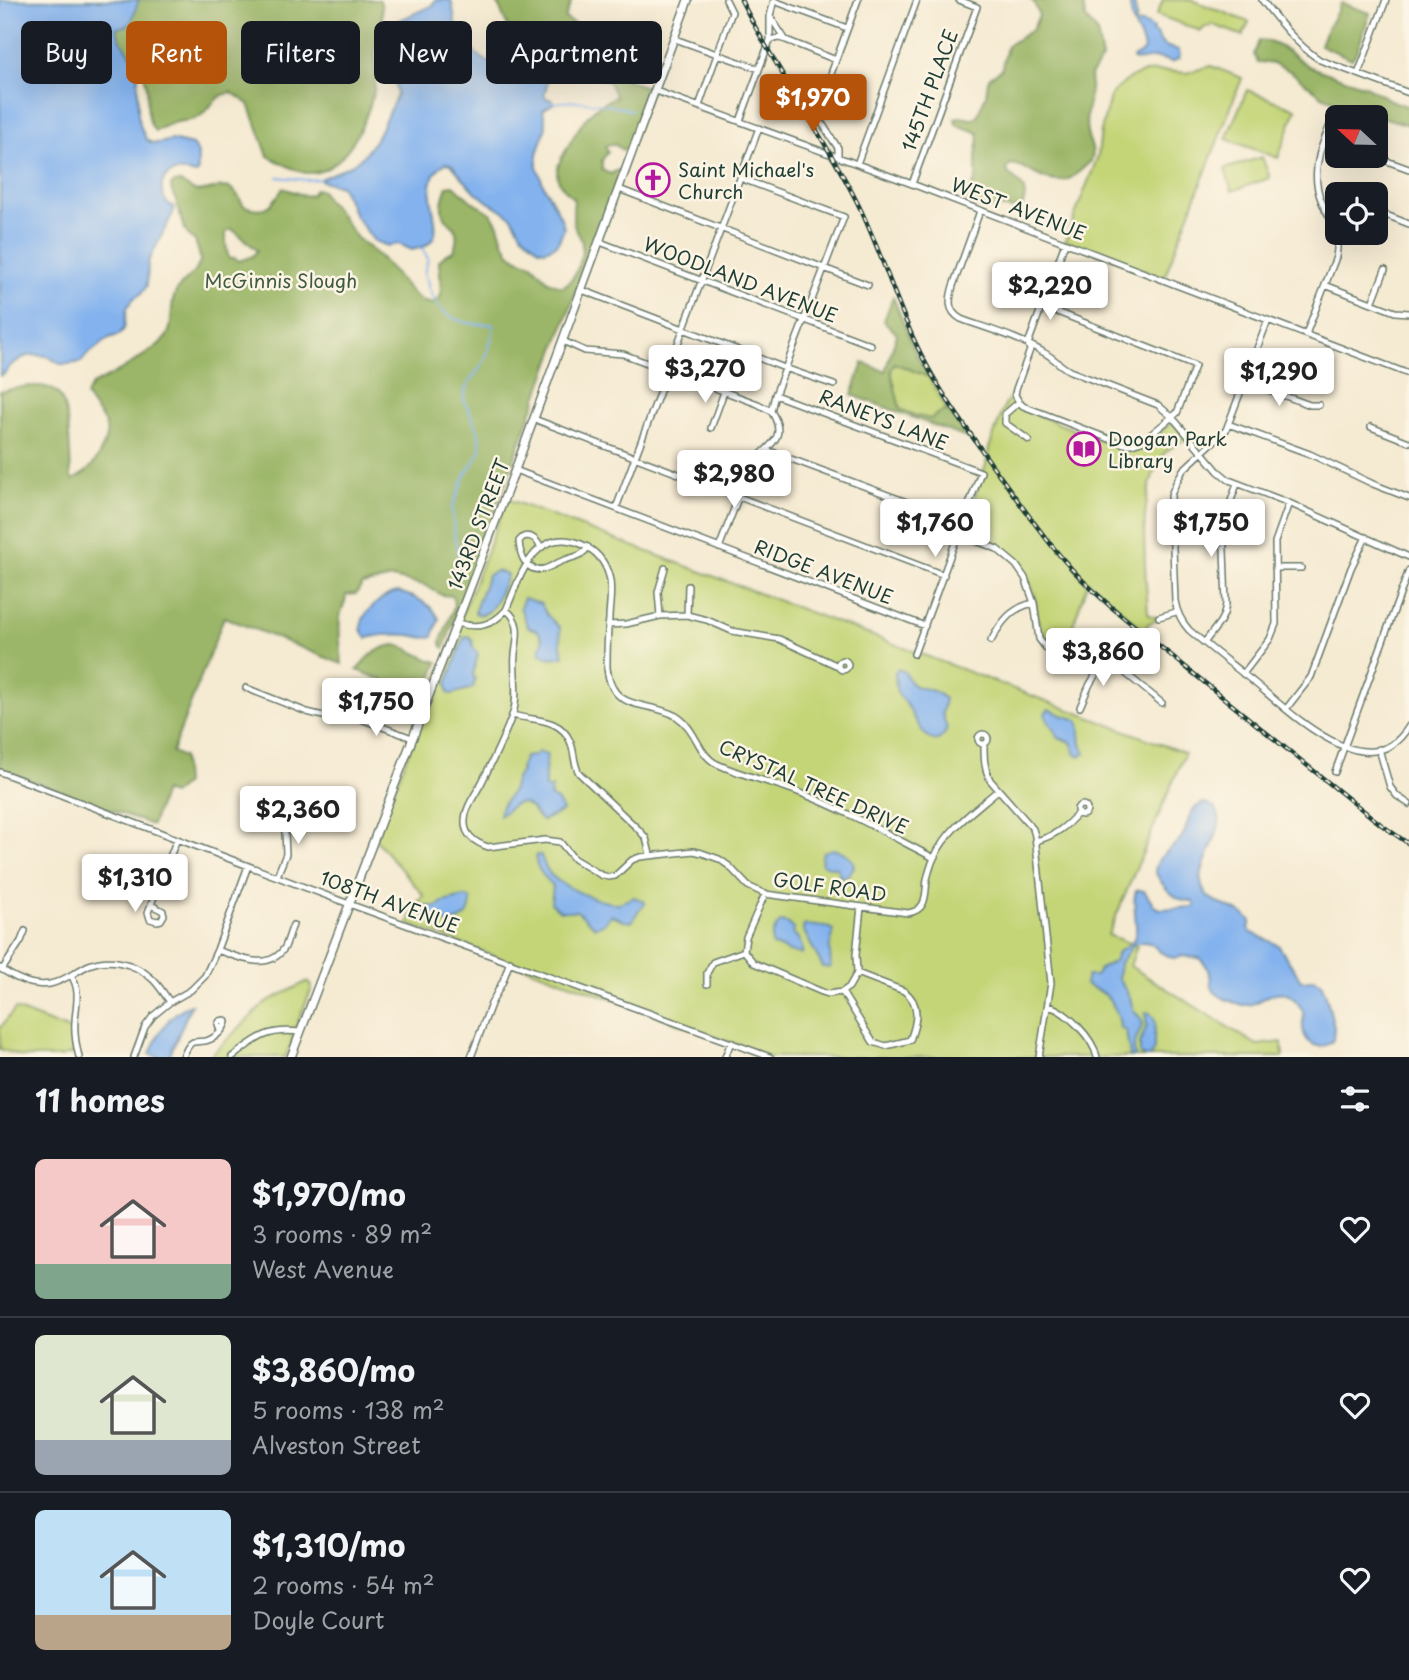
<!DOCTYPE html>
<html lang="en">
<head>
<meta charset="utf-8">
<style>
  :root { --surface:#171b24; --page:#20242c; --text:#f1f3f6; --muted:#9ea1a6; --line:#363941; --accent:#b45309 }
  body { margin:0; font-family:"Playpen Sans",sans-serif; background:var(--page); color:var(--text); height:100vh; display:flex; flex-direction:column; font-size:26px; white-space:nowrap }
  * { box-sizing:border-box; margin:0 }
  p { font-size:23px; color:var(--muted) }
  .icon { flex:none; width:38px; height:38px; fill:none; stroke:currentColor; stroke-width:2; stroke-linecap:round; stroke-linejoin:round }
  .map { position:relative; height:1057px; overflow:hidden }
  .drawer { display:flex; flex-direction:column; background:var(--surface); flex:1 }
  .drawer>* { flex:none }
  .guide { position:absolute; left:21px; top:21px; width:700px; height:63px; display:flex; gap:14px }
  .needle { width:46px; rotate:292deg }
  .tools { position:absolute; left:1325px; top:105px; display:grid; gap:14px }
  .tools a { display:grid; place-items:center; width:63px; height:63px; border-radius:10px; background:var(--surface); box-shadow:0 7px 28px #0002; font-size:35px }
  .price { position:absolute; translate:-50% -60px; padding:0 16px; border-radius:7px; background:#fff; color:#222; font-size:23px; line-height:46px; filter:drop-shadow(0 2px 4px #0008) }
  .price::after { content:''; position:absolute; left:50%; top:42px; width:21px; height:16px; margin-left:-10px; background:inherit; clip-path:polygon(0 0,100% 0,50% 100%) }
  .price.selected { background:var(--accent); color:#fff }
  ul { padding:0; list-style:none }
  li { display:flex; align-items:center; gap:21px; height:175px; padding:0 35px }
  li+li { border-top:2px solid var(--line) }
  li span { display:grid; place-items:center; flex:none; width:196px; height:140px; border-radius:10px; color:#555 }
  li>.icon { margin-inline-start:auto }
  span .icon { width:84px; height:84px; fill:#fffc; stroke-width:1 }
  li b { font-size:30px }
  h2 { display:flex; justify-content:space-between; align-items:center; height:84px; padding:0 35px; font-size:30px }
  .tag { padding:0 24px; border-radius:10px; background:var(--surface); box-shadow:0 7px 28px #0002; font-size:24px; line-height:63px }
  .tag.selected { background:var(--accent); color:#fff }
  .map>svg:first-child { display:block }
  .green { fill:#c4d578; stroke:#728956; stroke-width:2 }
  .forest { fill:#9bb668; stroke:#5d7a4e; stroke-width:2; fill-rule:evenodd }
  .water { fill:#83b2ee; stroke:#517891; stroke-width:2 }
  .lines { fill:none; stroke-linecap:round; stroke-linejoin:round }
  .stream { stroke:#83b2ee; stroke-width:2 }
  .minor-casing { stroke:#6a7a6b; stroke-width:8 }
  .major-casing { stroke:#6a7a6b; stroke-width:10 }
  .minor { stroke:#fff; stroke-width:5 }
  .major { stroke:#fff; stroke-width:7 }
  .rail-casing { stroke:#1f3d34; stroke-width:4.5 }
  .rail { stroke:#fcf5e5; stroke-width:2; stroke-dasharray:5; stroke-linecap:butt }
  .labels { text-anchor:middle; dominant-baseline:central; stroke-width:5; stroke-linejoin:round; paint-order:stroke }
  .street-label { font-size:19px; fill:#1f3d34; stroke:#fcf5e5 }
  .poi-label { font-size:19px; fill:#1f3d34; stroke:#fcf5e5; text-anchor:start }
  .park-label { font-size:19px; fill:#405b42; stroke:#fcf5e5 }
</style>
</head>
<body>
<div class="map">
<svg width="1409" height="1057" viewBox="0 0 1409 1057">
  <rect width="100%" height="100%" fill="#fcf5e5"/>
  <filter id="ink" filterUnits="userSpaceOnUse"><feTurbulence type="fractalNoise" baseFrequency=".0143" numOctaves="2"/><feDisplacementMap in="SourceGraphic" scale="14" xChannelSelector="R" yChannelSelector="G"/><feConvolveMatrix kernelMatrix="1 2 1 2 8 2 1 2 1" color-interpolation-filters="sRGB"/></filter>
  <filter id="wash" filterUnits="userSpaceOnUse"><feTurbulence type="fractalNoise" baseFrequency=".00686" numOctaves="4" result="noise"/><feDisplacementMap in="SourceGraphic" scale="28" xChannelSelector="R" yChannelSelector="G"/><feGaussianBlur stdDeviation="1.57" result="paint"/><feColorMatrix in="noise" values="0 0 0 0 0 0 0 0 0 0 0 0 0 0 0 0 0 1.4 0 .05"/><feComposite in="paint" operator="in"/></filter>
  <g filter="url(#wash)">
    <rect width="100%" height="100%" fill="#f5ead2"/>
    <!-- green -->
    <path class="green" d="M1163,0H1192L1249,22L1243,36L1211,24L1210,27L1206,26L1201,31L1157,15Z
      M1211,66L1242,78L1164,278L1065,241L1098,156L1101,131L1110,97L1113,92L1130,78L1145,72L1167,71L1186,73Z
      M1247,90L1296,109L1278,158L1226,139Z
      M1262,157L1270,178L1232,191L1225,169Z
      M894,363L929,377L947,410L937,414L931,419L916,416L900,409L891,371Z
      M1013,392L1015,401L1024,409C1047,418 1119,452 1139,446C1150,442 1162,431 1170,423L1174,424L1186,439C1179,443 1168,448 1164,454C1135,492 1146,570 1148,615L1156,617L1157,620L1149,623L1144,630L1088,581L1073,625L1068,645L1055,649L1049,648L1041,638L1034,592L1027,576L1017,562L1002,549L962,532L986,465L989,448L1005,405Z
      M507,499L1185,753L1108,935L1137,946L1130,966L1257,1045L1282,1042L1283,1057H770L408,924L416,904L424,896L375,839Z
      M308,981L312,988L293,1034L292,1042L285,1057H209L266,1002Z
      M15,1009L72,1031L75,1053L60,1057H23L0,1049V1028Z"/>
    <!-- forest -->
    <path class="forest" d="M139,0H380C386,18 377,35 375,53C375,66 377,78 374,91C367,120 344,175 307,173C296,172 279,161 268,156L249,104L231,92C213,97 211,108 199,117C191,122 184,120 176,122C169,124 162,128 155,131C143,117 150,99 146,82C143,66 130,56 122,43C119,38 117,33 115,27H121Z
      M496,0H572L565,18L587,32C587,44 581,47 570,46L571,57L651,89L629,150H623C616,146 614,141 605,146L608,152L602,160V170L610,174L618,170L621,171L444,648L441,645V641L454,607L453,596L442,595L424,585L392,578L362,585L356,594L346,595C346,603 341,609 340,617C338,632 341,649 342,664L224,617L172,752L183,757L185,784L172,795L164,791L152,825L0,769V391C16,389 41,381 55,391C71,401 70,459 71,477L73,480C78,477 84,474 88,470C97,462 111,436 105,424C100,413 90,406 86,395L92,385C107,378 162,348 168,334C174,321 169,305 176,292C182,282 197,273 200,262C201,256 197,247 195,241C181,231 181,217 177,203C174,196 171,193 171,185C181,177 186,189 196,191C207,193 219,184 230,188C237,191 240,200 244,206C267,213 271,207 283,188L305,196L311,195L315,189L321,190L326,199L334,207L357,238L379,256L413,294L422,301L431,304L440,298C443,286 439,274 439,261L446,254L454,251C463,220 446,230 442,209C441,201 445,193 447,186L454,185L470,200L491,213L498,225L503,241L510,253L518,259L532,264L548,281L562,287C576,281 583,259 582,243C581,237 578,234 575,228C572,219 573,209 574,200C568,191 557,185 557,173C557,165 561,159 565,152C577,130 590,105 616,97L609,82L541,51C533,41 520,39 512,31C503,23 502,10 496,0ZM231,229C236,231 252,246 257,250L253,256L239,261L235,258H229C225,249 226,241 226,232Z
      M1031,0H1083L1085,17L1097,32L1102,59L1090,75C1093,96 1083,113 1087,133C1089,144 1096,149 1091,161C1071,179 1065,188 1037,175C1027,170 1022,165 1011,164L1007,168L1008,173C1020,184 1030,189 1022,207L1012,209L998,207L988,210L966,201L976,179V156L979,138L978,133C971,129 964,129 956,124L955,119L959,117L973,119L977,117L986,95L988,81L990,77L1002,69L1007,46L1033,29L1039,15L1034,2Z
      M1341,3L1370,13L1357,51L1352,59L1320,45C1324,30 1335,18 1341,3Z
      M1259,40L1267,41L1283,48L1310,67L1365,86L1390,100L1409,107V125L1354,109L1322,96L1290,71L1275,64L1258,62L1254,55Z
      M893,297L917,356L929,377L894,363L891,371L900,409L916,416L931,419L937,414L947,410L970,439L852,395L863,363L885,371L897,334L884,321Z
      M395,645C411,647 422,659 438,662L425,697L357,670C368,657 377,647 395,645Z"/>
    <!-- water -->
    <path class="water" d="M0,0H139L131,22L127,26L116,28L121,41L138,64V115L141,128L146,139L152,143H160L171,140L192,145L198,153C197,159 199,168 197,174C189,173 181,170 174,172C157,177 158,201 174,207L173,213L148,262L147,285L142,293L133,299L127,308L124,329L119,335L109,338L87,355L81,362L69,364H60L47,356L33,355L24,357L11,365L4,374L0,376Z
      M436,0H451C456,15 452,27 464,42C470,50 494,68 504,70C512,71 518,65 526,64C527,64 534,66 536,67C550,73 549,82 544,94L546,98L552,100L554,103L543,110L546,127L537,154V166L543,184L562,220L564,229L557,245L545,250L539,249L522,234L512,217L501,209L488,202L471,188L451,164L446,163C410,183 451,227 428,244C424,248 418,248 412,250L399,244L388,246L374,241L356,217L341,186L322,181L320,179L353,164L363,156L376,139L397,95C397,79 389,73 387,61C385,49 391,31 398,21L431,6Z
      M1129,0H1133L1134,2L1137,18L1135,21L1136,23L1139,24L1142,23L1150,26L1153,29L1152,32L1158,35C1160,47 1168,47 1178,50L1180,54L1179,58L1172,62C1167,61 1162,58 1156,58C1147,58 1144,62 1134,60L1133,58L1141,53L1144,49C1142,39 1138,33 1134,25C1131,18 1131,8 1129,0Z
      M496,571L507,574C506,581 504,584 501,590C496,600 490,620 475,613V610L488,575Z
      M398,592C413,596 433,604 439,619L433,636C424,640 419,636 409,635C395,634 381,634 367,638C364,635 361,632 361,627C362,612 384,594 398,592Z
      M524,598L541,604L547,615L560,628L561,646L564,656L551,658L542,655L540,651L543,640L538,631L528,627L520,607Z
      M468,636L472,639L473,647L478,654L473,675L475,679L473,688L452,694L448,693L447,683L463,640L465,637Z
      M898,669L905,672L910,682L915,686L936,692L945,699L942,713L947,729C931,762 913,713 905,702C903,699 900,697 898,694C895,689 895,678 895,672Z
      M1049,709L1062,715L1075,719L1079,722L1081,744L1085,754L1080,756L1076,755L1071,742L1059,738C1055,730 1046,721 1045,713Z
      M538,752L547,755L545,772V787L547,789L552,788L550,796L558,801L563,811L542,821C533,814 528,797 513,805C508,809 504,813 499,816C499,806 507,800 512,791C515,784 514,779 521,771L520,768L525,757L533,756Z
      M1204,803C1241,811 1199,858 1201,881C1203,907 1237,904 1251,921L1249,928L1250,932L1278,945L1301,980L1305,981L1314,979L1321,983L1326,995L1334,1027L1333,1040C1320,1053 1303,1043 1303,1027C1302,1023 1304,1020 1304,1016C1304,1010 1297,1002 1293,998C1275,983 1264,1003 1248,1005C1242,1006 1234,1002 1227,1000C1223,998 1217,995 1214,991C1209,985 1212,977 1209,970C1207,966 1202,961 1199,958L1182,956L1178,958H1173L1160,952L1152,944L1146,942L1135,943L1120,963L1118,978L1130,997L1133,1009L1141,1019L1143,1024C1139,1035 1131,1044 1135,1057H1130L1126,1031L1120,1028C1120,1017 1112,998 1101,992C1096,989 1090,988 1085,984L1087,976H1095L1100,969L1114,961L1118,952C1122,948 1129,946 1132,942C1142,929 1130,907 1136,891L1139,890L1144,891L1155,907L1160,909L1194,907L1195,905L1192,901C1175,902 1162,886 1155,871C1159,850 1174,851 1183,835C1191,821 1185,811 1204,803Z
      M833,849C843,851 853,856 854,867L847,876L843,877L840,876L837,868C828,865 817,870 823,852Z
      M536,855H541C543,862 546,869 551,875C563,887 602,904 618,903C624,902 628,899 634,897L644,901L645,904L638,911L632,922L625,921L611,915L603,924L595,927L577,911H560L551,903L553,886C545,877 534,868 536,855Z
      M464,897H468L471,901C470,917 464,919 450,924L422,915L416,911L417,907L420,905L436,907L443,902Z
      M781,922L789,924L794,930L792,933C798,936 804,947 802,954L789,952L781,948L773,946C769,937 775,927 781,922Z
      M805,925L827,927L833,930C834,936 831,940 830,946C829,954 832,960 830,968L823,967L803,930V928Z
      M191,1005L169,1057H159L150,1054C158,1033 169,1012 191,1005Z
      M1148,1012C1160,1021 1154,1027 1154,1040C1154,1048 1155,1051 1149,1057H1145L1140,1054V1043L1147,1025L1145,1013Z"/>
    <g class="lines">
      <!-- stream -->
      <path class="stream" d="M554,103C580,98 607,105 632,110
        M278,177L306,180L320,179
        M422,248L428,259L424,274L428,283V287C430,290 431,294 433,298C440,314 459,323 476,324C482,325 487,323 493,325L494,327C491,340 489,354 482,365C473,378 464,384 464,400L478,430L481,450L466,474L452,508L454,534L459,560L460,566L456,574"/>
    </g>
  </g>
  <g filter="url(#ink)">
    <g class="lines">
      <defs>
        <path id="minor" d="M1262,0C1279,22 1297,45 1320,60L1409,93
          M774,1L847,28
          M771,18L785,39
          M675,39L759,69
          M770,40L779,38L786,40L836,60
          M1358,74L1386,0
          M656,91L912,184L1409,374
          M699,106L732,12L726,0
          M740,121L770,40V16L774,0
          M1325,137L1337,142
          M1373,156L1409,169
          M838,157V148L818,117L817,112L858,0
          M857,164L917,0
          M912,184L977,7L959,0
          M619,189L868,285
          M1325,210L1337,204
          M980,211L953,286C949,300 947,311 961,319C988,329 1018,337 1043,352C1053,357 1060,366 1070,371L1158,405L1172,417L1218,471L1229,480L1289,503L1409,557
          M1376,211L1409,224
          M600,242L871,345
          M1325,285L1395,312L1409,313
          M582,290L782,367L834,385
          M1372,303L1385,270
          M1268,320L1226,430L1183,470L1176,483L1171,495L1175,601C1177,613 1181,621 1189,630C1211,649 1234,666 1256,684C1292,714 1370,791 1409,726
          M1306,334L1336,257C1342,222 1324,218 1318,190C1312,164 1324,139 1334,116
          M563,341L585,351L623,354L758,404L771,411
          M1244,381L1310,405H1319
          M775,395L981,472L914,654
          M1019,402L1023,406L1047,415L1112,440L1124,444H1132L1144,440L1177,413L1195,366L1042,306
          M1019,402L1015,395L1016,389L1030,350L1028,344L1065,243
          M1019,402L1005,414V423L1029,440
          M534,419L944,575
          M1228,424L1310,454L1373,484L1409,498
          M1371,427L1409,442
          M711,428L724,392
          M767,450L963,523
          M515,470L925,626
          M616,508L759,128
          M959,534L997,549L1016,565L1025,578L1034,603L1039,639L1046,648L1056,652L1076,647L1097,650L1162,703
          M541,548C537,540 532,534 523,537L519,541C520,556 526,573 544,569C551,567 558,562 565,560C575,556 582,557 588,547
          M719,548L750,467C763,446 791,442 771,411L775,395L844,217L740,178
          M1275,568H1301
          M506,610C522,621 517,638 515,654C513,673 519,695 513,713C505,736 493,760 482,782C476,794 465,807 465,821C464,835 476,843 488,847L545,840L560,842L574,859L601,875L608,877L615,876L632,860L640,857L694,851L702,853L719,859L729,866L748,886L765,894L908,913C928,910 925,894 927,879C929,872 931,864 934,858C947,829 975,810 998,790
          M687,615L688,586
          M660,616L658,592L665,568
          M1159,617L1176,612
          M457,623C477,629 492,626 506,610C520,578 534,525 581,544C595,550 605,561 609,576C613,589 609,606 609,619C607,635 607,652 607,668C612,714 648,700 676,716C697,729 697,754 717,764C743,776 772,782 798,792C845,810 889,835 934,858
          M608,625L626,624L660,616L687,615L707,620L732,631L779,639L838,666
          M991,641C1001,622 1012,607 1034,603
          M1204,643L1220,622L1224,614L1226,604L1223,523L1237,484
          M838 665a5 5 0 1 1 10 0a5 5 0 1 1-10 0Z
          M1243,674L1270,639L1276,624L1275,542L1289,503
          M246,688L307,712L323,716H353L412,738
          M1080,707L1090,684L1106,658
          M1286,709L1311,677L1351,568L1366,537
          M512,715C533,721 560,717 570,741C575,752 573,763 579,773L638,829L646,838L650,854
          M978 739a5 5 0 1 1 10 0a5 5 0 1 1-10 0Z
          M984,744C984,757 984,768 990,780L1028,823L1033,829L1035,836L1051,983L1039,1057
          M1379,749L1390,787L1397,796L1409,804
          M0,772L349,904L770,1057
          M1335,772L1409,570
          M1077 810a5 5 0 1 1 10 0a5 5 0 1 1-10 0Z
          M1036,841C1054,836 1065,828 1078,813
          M277,876L286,854L285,832L288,822L294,812L304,804
          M765,894L746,937L744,951L754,963L822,992L828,994L842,992L849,987L857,973L856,955L861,907
          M151,905L163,911L164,915L161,920L157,921L150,919L148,912L177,839
          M217,950C238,957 269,973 285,947C288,940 290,932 293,925
          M0,968C14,978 33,987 50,984C65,981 76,971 89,965C109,957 134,963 150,977C158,983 164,994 170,1002
          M2,970L21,941L25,931
          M71,975C81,991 76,1004 75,1021C74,1033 76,1045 79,1057
          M707,984V973L713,962L744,951
          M842,992L873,1042L886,1046L910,1040C917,1022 921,1003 904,991L857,973
          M1048,1006C1066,1010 1093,1038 1097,1057
          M134,1057L145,1027L153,1016L170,1002L191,990L205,976L217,950L248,866
          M183,1057C185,1052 188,1044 193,1042C194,1042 204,1041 205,1041C215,1039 224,1030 226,1022L225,1020L220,1021L218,1024L220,1031
          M232,1057C257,1038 267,1028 300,1032
          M471,1057L491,1004L503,981L510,961
          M725,1057L731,1042"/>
        <path id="major" d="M291,1057L515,470L688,0"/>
      </defs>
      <!-- minor casing -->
      <use href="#minor" class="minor-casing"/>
      <!-- major casing -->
      <use href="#major" class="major-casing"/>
      <!-- minor -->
      <use href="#minor" class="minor"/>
      <!-- major -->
      <use href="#major" class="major"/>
      <defs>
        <path id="rail" d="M741,0C776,70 822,133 857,202C880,248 894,298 916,344C936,387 965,426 992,465C1015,496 1037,529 1062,558C1095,597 1137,628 1177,660C1234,707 1292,753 1350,800L1383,826L1409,844"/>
      </defs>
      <!-- rail casing -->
      <use href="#rail" class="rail-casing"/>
      <!-- rail -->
      <use href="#rail" class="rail"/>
    </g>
  </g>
  <!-- icons -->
  <defs>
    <symbol id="church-ring" viewBox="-11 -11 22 22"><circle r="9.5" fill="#fcf5e5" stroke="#b5179e" stroke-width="1.5"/><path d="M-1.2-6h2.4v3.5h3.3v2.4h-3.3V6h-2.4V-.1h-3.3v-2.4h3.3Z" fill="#b5179e"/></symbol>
    <symbol id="library-ring" viewBox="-11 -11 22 22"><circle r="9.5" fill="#fcf5e5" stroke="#b5179e" stroke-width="1.5"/><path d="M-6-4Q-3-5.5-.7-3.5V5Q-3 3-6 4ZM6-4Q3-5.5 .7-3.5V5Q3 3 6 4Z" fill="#b5179e"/></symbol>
  </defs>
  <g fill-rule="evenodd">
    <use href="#church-ring" x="634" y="161" width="38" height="38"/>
    <use href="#library-ring" x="1065" y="430" width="38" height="38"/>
  </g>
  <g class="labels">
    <!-- street labels -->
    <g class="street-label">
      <text transform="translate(929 90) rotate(-70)">145TH PLACE</text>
      <text transform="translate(1019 208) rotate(21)">WEST AVENUE</text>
      <text transform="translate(741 279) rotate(21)">WOODLAND AVENUE</text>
      <text transform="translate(884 419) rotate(21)">RANEYS LANE</text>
      <text transform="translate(478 524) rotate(-69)">143RD STREET</text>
      <text transform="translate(824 571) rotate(21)">RIDGE AVENUE</text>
      <text transform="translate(814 786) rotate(24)">CRYSTAL TREE DRIVE</text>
      <text transform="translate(830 886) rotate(8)">GOLF ROAD</text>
      <text transform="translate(390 901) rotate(20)">108TH AVENUE</text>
    </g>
    <!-- poi labels -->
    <g class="poi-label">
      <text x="678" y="169">Saint Michael's<tspan x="678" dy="22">Church</tspan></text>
      <text x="1108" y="438">Doogan Park<tspan x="1108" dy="22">Library</tspan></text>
    </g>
    <!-- park labels -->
    <g class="park-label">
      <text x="281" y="280">McGinnis Slough</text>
    </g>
  </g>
</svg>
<div class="tools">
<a><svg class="needle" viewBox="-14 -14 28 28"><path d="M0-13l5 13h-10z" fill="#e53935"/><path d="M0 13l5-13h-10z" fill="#9ea1a6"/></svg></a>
<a><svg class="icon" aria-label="locate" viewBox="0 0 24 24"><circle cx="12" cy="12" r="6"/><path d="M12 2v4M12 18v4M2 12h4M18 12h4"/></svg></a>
</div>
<b class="price selected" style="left:813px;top:134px">$1,970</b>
<b class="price" style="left:1050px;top:322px">$2,220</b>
<b class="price" style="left:705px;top:405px">$3,270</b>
<b class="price" style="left:1279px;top:408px">$1,290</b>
<b class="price" style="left:734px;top:510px">$2,980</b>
<b class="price" style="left:935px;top:559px">$1,760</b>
<b class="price" style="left:1211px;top:559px">$1,750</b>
<b class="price" style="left:1103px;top:688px">$3,860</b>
<b class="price" style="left:376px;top:738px">$1,750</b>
<b class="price" style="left:298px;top:846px">$2,360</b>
<b class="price" style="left:135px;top:914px">$1,310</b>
<div class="guide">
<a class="tag">Buy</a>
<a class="tag selected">Rent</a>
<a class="tag">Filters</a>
<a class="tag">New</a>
<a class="tag">Apartment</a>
</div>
</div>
<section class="drawer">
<h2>11 homes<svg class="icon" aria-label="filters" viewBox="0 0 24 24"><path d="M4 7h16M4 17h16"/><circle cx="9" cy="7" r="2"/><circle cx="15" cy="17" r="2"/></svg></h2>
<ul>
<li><span style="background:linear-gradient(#f6c9c9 75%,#7fa58c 0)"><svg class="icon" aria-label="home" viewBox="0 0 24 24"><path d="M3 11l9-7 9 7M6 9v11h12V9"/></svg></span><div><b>$1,970/mo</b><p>3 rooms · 89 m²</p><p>West Avenue</p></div><svg class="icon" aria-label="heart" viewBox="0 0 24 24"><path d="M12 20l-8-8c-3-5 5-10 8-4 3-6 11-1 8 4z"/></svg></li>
<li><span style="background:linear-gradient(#dfe7d0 75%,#9aa5b1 0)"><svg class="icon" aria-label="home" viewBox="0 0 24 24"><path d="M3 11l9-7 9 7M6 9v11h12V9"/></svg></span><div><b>$3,860/mo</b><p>5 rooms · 138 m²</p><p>Alveston Street</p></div><svg class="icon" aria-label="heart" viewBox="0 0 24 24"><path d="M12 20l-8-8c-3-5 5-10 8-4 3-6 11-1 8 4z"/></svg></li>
<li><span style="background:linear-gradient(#bfe0f5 75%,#b9a48a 0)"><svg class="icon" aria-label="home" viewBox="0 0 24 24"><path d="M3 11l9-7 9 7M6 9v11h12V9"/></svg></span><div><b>$1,310/mo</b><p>2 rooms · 54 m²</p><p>Doyle Court</p></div><svg class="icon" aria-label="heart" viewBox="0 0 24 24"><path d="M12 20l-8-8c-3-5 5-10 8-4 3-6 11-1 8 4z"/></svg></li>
</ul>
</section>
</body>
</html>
